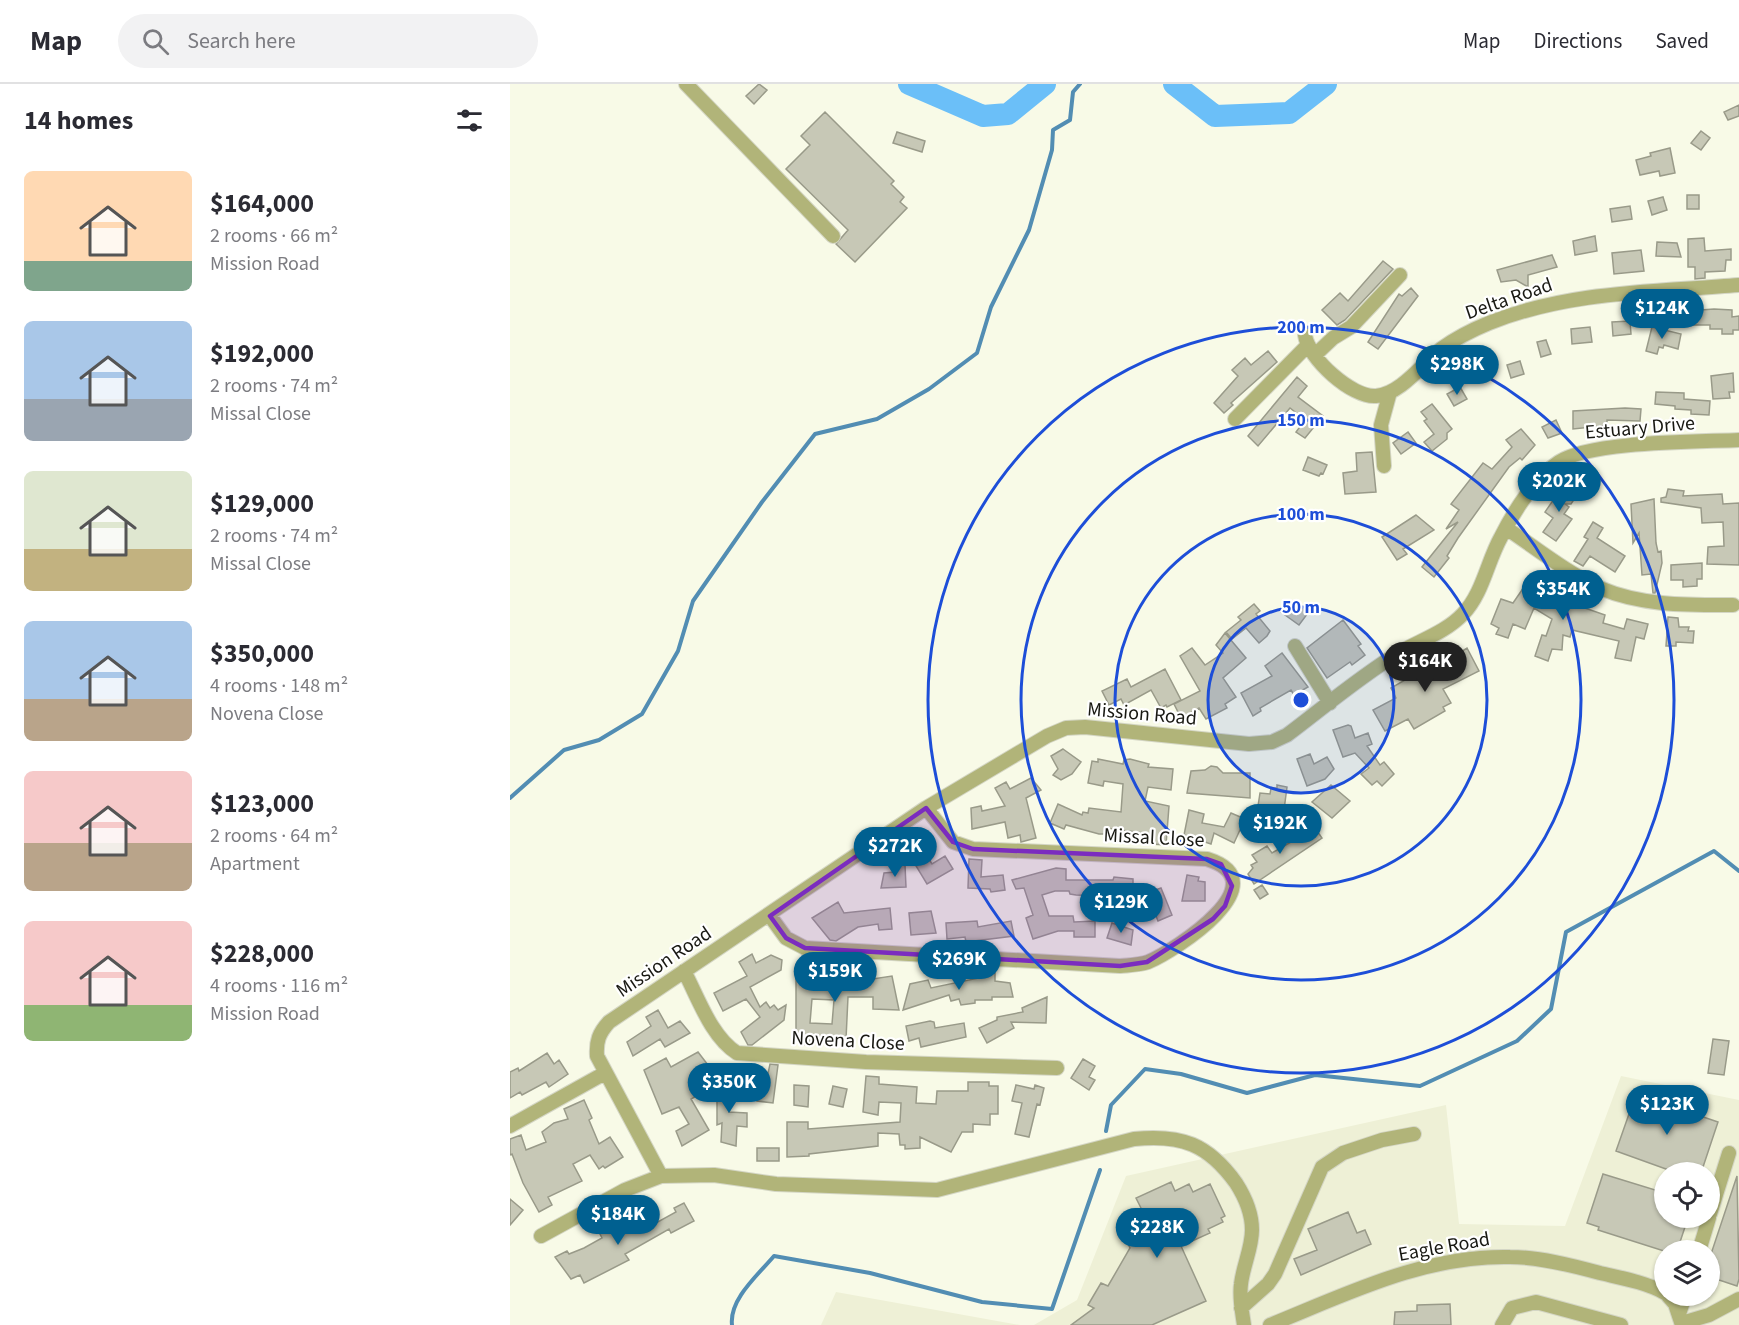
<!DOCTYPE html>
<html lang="en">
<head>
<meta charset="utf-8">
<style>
  :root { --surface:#fff; --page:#f2f2f3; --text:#2b2b33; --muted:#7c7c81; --line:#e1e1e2; --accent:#006090 }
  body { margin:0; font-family:"Source Sans 3",sans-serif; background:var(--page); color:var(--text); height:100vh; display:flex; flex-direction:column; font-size:22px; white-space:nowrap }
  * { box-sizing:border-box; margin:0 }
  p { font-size:20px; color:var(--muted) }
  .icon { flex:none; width:33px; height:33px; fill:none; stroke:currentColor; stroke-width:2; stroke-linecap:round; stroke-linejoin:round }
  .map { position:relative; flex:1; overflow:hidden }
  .drawer { display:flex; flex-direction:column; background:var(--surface); width:510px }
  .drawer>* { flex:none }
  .controls { position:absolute; left:1144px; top:1078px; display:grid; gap:12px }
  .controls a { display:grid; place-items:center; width:66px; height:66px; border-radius:50%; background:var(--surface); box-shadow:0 2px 4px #0004; font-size:30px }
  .price { position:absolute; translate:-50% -51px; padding:0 14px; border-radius:21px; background:var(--accent); color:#fff; font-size:20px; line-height:39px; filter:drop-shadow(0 2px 3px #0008) }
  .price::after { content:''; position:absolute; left:50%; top:36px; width:18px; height:14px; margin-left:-9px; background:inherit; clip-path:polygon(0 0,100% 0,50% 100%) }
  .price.selected { background:#222; color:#fff }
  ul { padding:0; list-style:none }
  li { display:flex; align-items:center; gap:18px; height:150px; padding:0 24px }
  li span { display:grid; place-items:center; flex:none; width:168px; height:120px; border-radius:9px; color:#555 }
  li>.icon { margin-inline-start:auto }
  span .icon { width:72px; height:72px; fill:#fffc; stroke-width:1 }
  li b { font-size:26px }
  h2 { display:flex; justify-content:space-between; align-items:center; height:72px; padding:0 24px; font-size:26px }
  header { display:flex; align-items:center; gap:36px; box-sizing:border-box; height:84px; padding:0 30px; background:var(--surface); border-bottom:2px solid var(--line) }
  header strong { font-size:28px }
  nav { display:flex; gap:33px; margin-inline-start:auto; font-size:21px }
  .search { width:420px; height:54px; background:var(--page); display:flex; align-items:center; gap:15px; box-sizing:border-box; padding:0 21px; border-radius:33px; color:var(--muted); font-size:22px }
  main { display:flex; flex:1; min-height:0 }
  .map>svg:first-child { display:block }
  .built { fill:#eef0d6; fill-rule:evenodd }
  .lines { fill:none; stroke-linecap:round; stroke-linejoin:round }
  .stream { stroke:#528db3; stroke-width:4 }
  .river { stroke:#6bbff8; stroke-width:22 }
  .building { fill:#c7c8b6; stroke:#999a89; stroke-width:1.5; fill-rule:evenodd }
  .minor-casing { stroke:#d4d6c5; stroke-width:16 }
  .minor { stroke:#b1b479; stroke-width:14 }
  .marked { fill:#7b2cbf; fill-opacity:0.2; stroke:#7b2cbf; stroke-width:4.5; stroke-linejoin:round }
  .ring { fill:none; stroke:#1d4ed8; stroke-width:3 }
  .labels { text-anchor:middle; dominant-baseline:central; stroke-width:4.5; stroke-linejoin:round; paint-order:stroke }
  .street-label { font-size:20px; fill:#181812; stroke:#fff }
  .centre { fill:#1d4ed8; stroke:#fff; stroke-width:3 }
  .ring-label { font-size:18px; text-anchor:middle; font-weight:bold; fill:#1d4ed8; stroke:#fff; stroke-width:4.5; stroke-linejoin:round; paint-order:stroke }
</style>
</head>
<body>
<header>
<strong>Map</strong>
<div class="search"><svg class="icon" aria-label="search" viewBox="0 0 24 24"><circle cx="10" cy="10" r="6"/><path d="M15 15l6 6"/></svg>Search here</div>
<nav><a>Map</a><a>Directions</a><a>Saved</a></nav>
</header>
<main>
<section class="drawer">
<h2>14 homes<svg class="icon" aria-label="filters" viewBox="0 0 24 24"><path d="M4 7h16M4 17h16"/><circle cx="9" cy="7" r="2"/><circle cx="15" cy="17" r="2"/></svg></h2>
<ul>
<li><span style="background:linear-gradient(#ffd9b3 75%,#7fa58c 0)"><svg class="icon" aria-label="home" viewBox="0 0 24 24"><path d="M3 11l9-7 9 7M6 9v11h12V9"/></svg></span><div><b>$164,000</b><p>2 rooms · 66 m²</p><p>Mission Road</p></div></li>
<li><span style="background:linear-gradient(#a9c7e8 65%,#9aa5b1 0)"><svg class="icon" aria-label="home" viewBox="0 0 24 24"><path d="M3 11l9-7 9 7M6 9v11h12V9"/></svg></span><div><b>$192,000</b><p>2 rooms · 74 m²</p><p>Missal Close</p></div></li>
<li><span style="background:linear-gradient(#dfe7d0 65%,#c2b280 0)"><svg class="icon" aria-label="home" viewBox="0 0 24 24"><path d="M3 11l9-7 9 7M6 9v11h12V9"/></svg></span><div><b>$129,000</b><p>2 rooms · 74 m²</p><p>Missal Close</p></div></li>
<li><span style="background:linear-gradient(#a9c7e8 65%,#b9a48a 0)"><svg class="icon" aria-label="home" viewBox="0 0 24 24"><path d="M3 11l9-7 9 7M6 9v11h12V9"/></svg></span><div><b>$350,000</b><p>4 rooms · 148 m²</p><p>Novena Close</p></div></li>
<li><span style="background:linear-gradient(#f6c9c9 60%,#b9a48a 0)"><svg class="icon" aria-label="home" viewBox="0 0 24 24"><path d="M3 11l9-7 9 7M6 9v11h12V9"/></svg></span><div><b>$123,000</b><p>2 rooms · 64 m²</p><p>Apartment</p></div></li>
<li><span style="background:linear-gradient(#f6c9c9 70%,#8fb573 0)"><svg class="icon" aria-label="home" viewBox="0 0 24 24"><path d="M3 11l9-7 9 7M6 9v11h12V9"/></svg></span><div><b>$228,000</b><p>4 rooms · 116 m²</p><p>Mission Road</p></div></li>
</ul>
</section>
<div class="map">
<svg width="1229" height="1241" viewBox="0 0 1229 1241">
  <rect width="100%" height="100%" fill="#f8fae7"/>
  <!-- built -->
  <path class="built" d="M1111,992L1229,1016V1241H524L567,1216L616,1092L936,1021L949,1140L1055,1142ZM1155,1089H1200V1134H1155ZM1155,1167H1200V1212H1155Z
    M326,1208L510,1241H311Z"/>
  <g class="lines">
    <!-- stream -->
    <path class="stream" d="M0,714L54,666L89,656L132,630L168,567L183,517L252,418L305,350L367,335L419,305L467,269L481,223L519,146L542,66L543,46L560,36L563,8L570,0
      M596,1047L601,1021L635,985L671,990L737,1009L805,991L910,1002L1007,957L1041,925L1056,848L1204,767L1229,787
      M222,1241C219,1215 249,1190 264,1172L360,1189L472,1218L542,1225L590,1086"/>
    <!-- river -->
    <path class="river" d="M399,0L473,32L498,30L535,0
      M664,0L705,32L779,29L816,0"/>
  </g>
  <!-- building -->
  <path class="building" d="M249,0L257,6L244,20L236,12Z
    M1229,21V32L1218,36L1214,28Z
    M315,28L384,97L381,100L394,113L390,118L397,124L345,178L326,160L338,146L276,85L300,61L291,52Z
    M1191,47L1200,54L1191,66L1181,59Z
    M387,48L415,57L412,68L383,59Z
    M1160,64L1165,89L1150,92L1149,87L1130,91L1126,76L1141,72L1140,69Z
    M1177,111H1189V125H1177Z
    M1153,113L1157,126L1142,131L1138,117Z
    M1120,122L1122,135L1102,138L1100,125Z
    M1085,152L1087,167L1065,171L1063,157Z
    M1194,154L1195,167L1221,165V176H1216L1215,187L1195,188V194L1185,195V183H1178V155Z
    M1147,158L1167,159L1171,173L1146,172Z
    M1131,166L1134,187L1104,190L1102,169Z
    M1042,171L1047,183L1018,191V203L1006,196L991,198L987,186Z
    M873,177L883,185L835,236L827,241L812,226L830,209L838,217Z
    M901,204L908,212L868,265L858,258L889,210L892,212Z
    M1204,225L1222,226V233L1229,232V246H1223V250H1212V245H1200V241H1178V227Z
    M1120,237L1121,250L1103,252L1102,238Z
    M1080,243L1082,258L1062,260L1061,245Z
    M1142,243L1171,250L1168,265L1154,261L1153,264L1149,263L1147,270L1136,267Z
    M1036,256L1041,270L1031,273L1027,258Z
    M758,267L767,278L721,319L723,321L714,329L704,319L728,292L722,286L735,274L741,281Z
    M1010,277L1014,290L1001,294L997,281Z
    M974,278L980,289L965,296L960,285Z
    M1223,289L1224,308H1219L1220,314L1203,315L1201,292Z
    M787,293L797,302L788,313L813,332L795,354L786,348L795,336L780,324L748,362L738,352Z
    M950,303L957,315L944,322L937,310Z
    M1146,308L1174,309V315L1200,317L1199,331L1181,330V326L1165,325V322L1145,320Z
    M922,320L942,345L937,349V355L922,367L914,358L924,350L914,337L917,335L911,328Z
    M1115,324L1131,325L1130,337L1097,336V340L1092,342L1063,345V327Z
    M1046,336L1052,349L1038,354L1032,343Z
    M1011,345L1025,361L1012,376L1010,374L999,383L948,454L937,472L939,474L924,493L912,483L948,438L936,445L949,426L941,420L973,379L982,385L1002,363L996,356Z
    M898,348L906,359L891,370L883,359Z
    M862,368L866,408L835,410L833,389L847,387L846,369Z
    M798,373L817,381L813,390L811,389L809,392L793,386Z
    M1053,402L1067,411L1061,420H1055L1059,423L1054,430L1062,435L1046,457L1033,448L1043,434L1035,428Z
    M1158,405L1174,407L1173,412L1212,410L1213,420L1229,419V481L1197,480L1198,463L1214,462L1213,438L1192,439L1191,424L1151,418V414L1156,413Z
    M1144,415L1146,459L1148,468L1151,467L1152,479L1145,509H1143L1141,490L1132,491L1129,449L1123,459L1121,420Z
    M906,431L924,446L893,465L897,470L887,476L872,453Z
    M1083,438L1093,444L1087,454L1115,472L1105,488L1080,472L1073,482L1064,477L1078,455L1074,453Z
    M1192,479V495H1187V502L1173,503V496H1161V481Z
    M1023,490L1035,498L1028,509L1048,521L1051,512L1070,518L1069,522L1095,531L1093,539L1114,545L1117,535L1138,540L1134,555L1126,553L1121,577L1105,574L1109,557L1062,546L1060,553L1053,551L1052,566L1042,565L1038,577L1025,572L1032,551L1036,552L1042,535L1024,524L1015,545L1003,540L998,554L986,550L989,544L981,540L991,515L1003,519Z
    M780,516L798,529L789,541L771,528Z
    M744,520L750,527L746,530L760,547L757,552L749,559L736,544L722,555L716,548L731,536L728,533Z
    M1158,533L1168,534L1169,543H1179L1178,547H1184L1183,559L1166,558V562H1156Z
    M833,536L851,560L848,562L855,571L842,581L840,578L817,594L797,564Z
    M715,549L736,574L713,594L726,613L715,620L717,624L696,635L689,624L671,634L664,620L690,607L670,572L682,564L695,581L713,569L706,561Z
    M957,564L969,587L933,605L941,619L933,623L935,627L904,645L898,635L875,647L863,626L886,614L881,604L902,592L899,586L909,580L914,589L950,571L949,569Z
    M772,569L798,603L784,611L781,606L750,624L751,627L743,632L731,609L762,592L755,582Z
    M655,585L671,616L657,623L656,621L651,624L641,606L614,621L611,615L599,621L592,607L617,595L621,603Z
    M838,641L841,642L845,654L858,649L862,660L857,662L870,681L874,678L884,690L872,702L867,697L862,701L851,690L859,684L845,669L833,673L823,646Z
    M553,665L571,678L562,690L551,696L543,691L548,685L541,672Z
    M800,670L804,680L817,673L824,685L815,695L797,702L787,675Z
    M588,675L613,680L614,676L620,675L639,680L638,683L663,685L661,706L638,703L635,717L659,722L656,761L641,760V750L596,744L595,750H589L556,741L554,745L540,739L548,720L572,731L573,728L578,729L579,724L611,728L613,700L594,697L593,702L578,699L582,677L588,678Z
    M701,682L707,683L713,689H740V714L677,709L681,687L695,686Z
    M521,694L531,706L516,714L526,754L511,758L510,751L498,754L495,738L462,745L461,724L471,722L472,727L495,722L485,704L496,698L500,705Z
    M767,701L777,703L774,726L748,722L750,709L760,710L761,704H767Z
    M821,701L840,717L822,734L802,718Z
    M679,726L694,730L692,739L714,743L721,729L735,735L724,759L704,749L701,760L674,751Z
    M805,744L812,754L744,800L738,790L743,784L741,781L747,778L742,771L757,762L762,769Z
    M409,766L415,769L422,780L435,772L443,785L417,800L400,772Z
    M459,775L472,776L471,793L493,791L495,806L481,808L480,805L458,804Z
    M395,781L396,803L371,804L374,789L385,788V782Z
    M546,784L556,785V796H603L604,793L623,795V817L601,814L602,812L566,811L560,810L559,807H545L532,811L539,832H563L564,838L585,837V853H564V847H548L523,855L516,834L523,831L514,804L506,805L502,796Z
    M677,791L689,793L688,797L695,798V817H672Z
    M752,801L758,810L750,815L744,806Z
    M651,804L662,831L648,837L637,809Z
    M328,818L334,829L380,824L382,845L369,846L368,840L348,843L326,857L320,856L302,834Z
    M421,827L426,849L401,851L399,829Z
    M467,837L468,843L501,837L504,852L456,858L455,853L437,855L436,839Z
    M602,839L623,846L621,861L597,854Z
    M242,870L246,879L261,871L272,876L271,886L240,903L250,923L256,918L260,924L264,921L268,926L276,921L274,936L242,961H238L231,948L250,933L236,915L213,927L204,909L237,892L229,878Z
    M286,889L328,892V889L343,890V898L382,892L389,926L363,925V913H338L336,955H313V958L300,957V961L289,960L290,950H286ZM302,915L324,916L322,940L300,939Z
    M469,889H485V897L500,899L503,913H482V916H465V919L451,921L449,915L441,917L439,911L393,926L400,900L418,896L421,904L469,894Z
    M537,913L536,939L501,938L504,944L477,959L469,944L487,936V933L513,928L512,924Z
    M148,926L158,944L170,937L180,949L155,963L150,955L123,972L117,958L141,942L136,933Z
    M420,937L424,938L425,944L454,939L456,953L411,963L409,954L399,957L396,942Z
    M1203,955L1219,957L1214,991L1198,989Z
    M188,968L198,981L185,988L190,990L199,1005L181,1015L199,1046L172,1062L166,1047L179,1040L169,1023L152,1030L134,986L156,974L161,983Z
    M37,969L44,980L49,976L58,990L39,1003L36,998L12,1011L10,1008L0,1014V988L8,984L9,987Z
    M573,975L585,982L579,993L585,996L579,1006L561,994Z
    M260,980L268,981L263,1019L247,1017L250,998L256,999Z
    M356,992L369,993V1000L407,1003L406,1019L426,1020L427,1007H458V998H479V1002H488V1030H480V1041L463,1040V1048H452L441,1068L410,1053V1064L395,1065V1061H390L389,1050L368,1049V1062L299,1070V1072L277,1073V1038H298V1045L390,1038L391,1019L369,1018L368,1031L353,1028Z
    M212,996L227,1001L219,1028L237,1029V1043L227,1042L226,1062L211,1058L212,1039L207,1041V1014Z
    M284,1001L299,1002L298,1023L284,1021Z
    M506,1001L524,1005L525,1001L534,1004L530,1021L527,1020L519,1053L505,1050L512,1019L502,1017Z
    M323,1002L337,1005L333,1023L319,1020Z
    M1126,1010L1208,1038L1191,1089H1167L1106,1067Z
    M74,1016L82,1034L79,1036L89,1060L100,1053L113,1073L95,1084L93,1082L89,1085L80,1071L63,1080L72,1097L38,1113L42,1121L29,1128L13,1099L2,1070L0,1071V1055L11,1051L16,1066L36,1058L32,1048L44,1039L58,1035L54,1025Z
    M247,1064H269V1077H247Z
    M1093,1090L1155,1109V1134H1178L1167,1167H1154L1088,1146L1089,1143L1077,1139Z
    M1227,1092L1229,1195L1227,1202L1200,1193V1173Z
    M661,1098L665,1107L679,1100L683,1108L700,1100L715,1132L711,1134L713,1138L698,1145L700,1149L671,1162L696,1217L642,1241H561L584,1224L578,1221L591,1199L598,1202L620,1164L615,1153L621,1151L612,1132L631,1124L626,1114Z
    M0,1115L13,1126L0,1141Z
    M174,1119L184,1137L161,1149L159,1145L115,1170L119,1176L74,1199L70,1191L61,1195L45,1173L57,1167L59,1170L74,1164L92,1154L90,1150L101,1143L106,1152L134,1137L137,1144L166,1128L164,1124Z
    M838,1128L847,1149L855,1146L861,1160L791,1191L784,1175L807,1166L798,1145Z
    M940,1220L941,1241H884L885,1228L907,1227V1221Z"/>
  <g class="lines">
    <defs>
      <path id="minor" d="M176,0L323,152
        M795,251C798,274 842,314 866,312C891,310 912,280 931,265C946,254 962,246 979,239C1059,207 1144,208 1229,201
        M805,271L823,254L841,243L890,191
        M725,335L796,263
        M874,382L871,341L880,308
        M996,444C1026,464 1057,489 1090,504C1132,522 1178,521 1223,521
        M785,562L820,619
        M260,832L276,854L295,864L610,882C620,881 629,881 638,878C666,866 771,798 697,775L463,765L443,758L416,724
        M174,887C188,913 201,953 227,969L356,978L547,984
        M0,1042L95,989
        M1200,1130L1219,1069
        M31,1152L115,1106L151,1092
        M1189,1167L1199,1134
        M1158,1212L1165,1220L1172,1241
        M731,1224L758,1200L765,1190L812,1083L833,1069L872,1056L904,1050
        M1169,1230L1175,1212
        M1172,1239L1199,1231L1229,1215
        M734,1241C732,1227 729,1214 731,1200C733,1182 742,1164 742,1146C742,1129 735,1113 726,1099C698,1060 671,1050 624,1055L427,1106L266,1100L204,1091L151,1092L87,972C86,957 89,949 99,938L416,724L537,652L556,644L575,643L739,660L762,658L777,651C813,624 848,594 887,570C908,557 935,549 953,530C973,509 977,478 991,453C1004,427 1025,394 1049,378C1081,357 1187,358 1229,356
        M760,1241C837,1210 914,1171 1000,1173C1029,1173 1061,1181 1090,1189C1111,1194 1135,1198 1155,1209
        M992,1241L1002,1224L1026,1218L1111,1241"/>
    </defs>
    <!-- minor casing -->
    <use href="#minor" class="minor-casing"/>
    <!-- minor -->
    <use href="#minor" class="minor"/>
  </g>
  <!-- marked area -->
  <path class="marked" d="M416,724L443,758L463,765L697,775L711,780L722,802L715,822L703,835L637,878L610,882L295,864L276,854L260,832Z"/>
  <!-- distance rings -->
  <circle cx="791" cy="616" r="93" fill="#1d4ed8" fill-opacity=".12"/>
  <g class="ring">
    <circle cx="791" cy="616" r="93"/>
    <circle cx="791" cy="616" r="186"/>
    <circle cx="791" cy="616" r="280"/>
    <circle cx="791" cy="616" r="373"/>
  </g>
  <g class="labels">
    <!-- street labels -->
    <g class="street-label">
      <text transform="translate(999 215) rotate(-19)">Delta Road</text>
      <text transform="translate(1130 344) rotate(-5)">Estuary Drive</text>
      <text transform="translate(632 630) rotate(5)">Mission Road</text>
      <text transform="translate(644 754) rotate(3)">Missal Close</text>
      <text transform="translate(154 878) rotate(-34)">Mission Road</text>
      <text transform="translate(338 957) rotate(3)">Novena Close</text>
      <text transform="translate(934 1163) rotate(-10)">Eagle Road</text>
    </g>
  </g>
  <circle cx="791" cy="616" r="9" class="centre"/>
  <g class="ring-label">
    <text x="791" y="249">200 m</text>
    <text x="791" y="342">150 m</text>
    <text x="791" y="436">100 m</text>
    <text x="791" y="529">50 m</text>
  </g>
</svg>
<div class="controls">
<a><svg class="icon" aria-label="locate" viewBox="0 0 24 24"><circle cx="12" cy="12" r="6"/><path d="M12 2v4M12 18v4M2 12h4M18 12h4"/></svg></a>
<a><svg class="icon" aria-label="layers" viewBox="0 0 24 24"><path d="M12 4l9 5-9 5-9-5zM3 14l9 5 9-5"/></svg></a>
</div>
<b class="price" style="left:1152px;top:256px">$124K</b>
<b class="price" style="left:947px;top:312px">$298K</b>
<b class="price" style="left:1049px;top:429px">$202K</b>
<b class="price" style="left:1053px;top:537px">$354K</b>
<b class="price selected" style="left:915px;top:609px">$164K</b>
<b class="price" style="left:770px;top:771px">$192K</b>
<b class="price" style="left:385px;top:794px">$272K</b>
<b class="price" style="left:611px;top:850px">$129K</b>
<b class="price" style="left:449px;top:907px">$269K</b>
<b class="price" style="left:325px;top:919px">$159K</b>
<b class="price" style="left:219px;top:1030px">$350K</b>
<b class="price" style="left:1157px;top:1052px">$123K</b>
<b class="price" style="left:108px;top:1162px">$184K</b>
<b class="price" style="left:647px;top:1175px">$228K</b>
</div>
</main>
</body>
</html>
